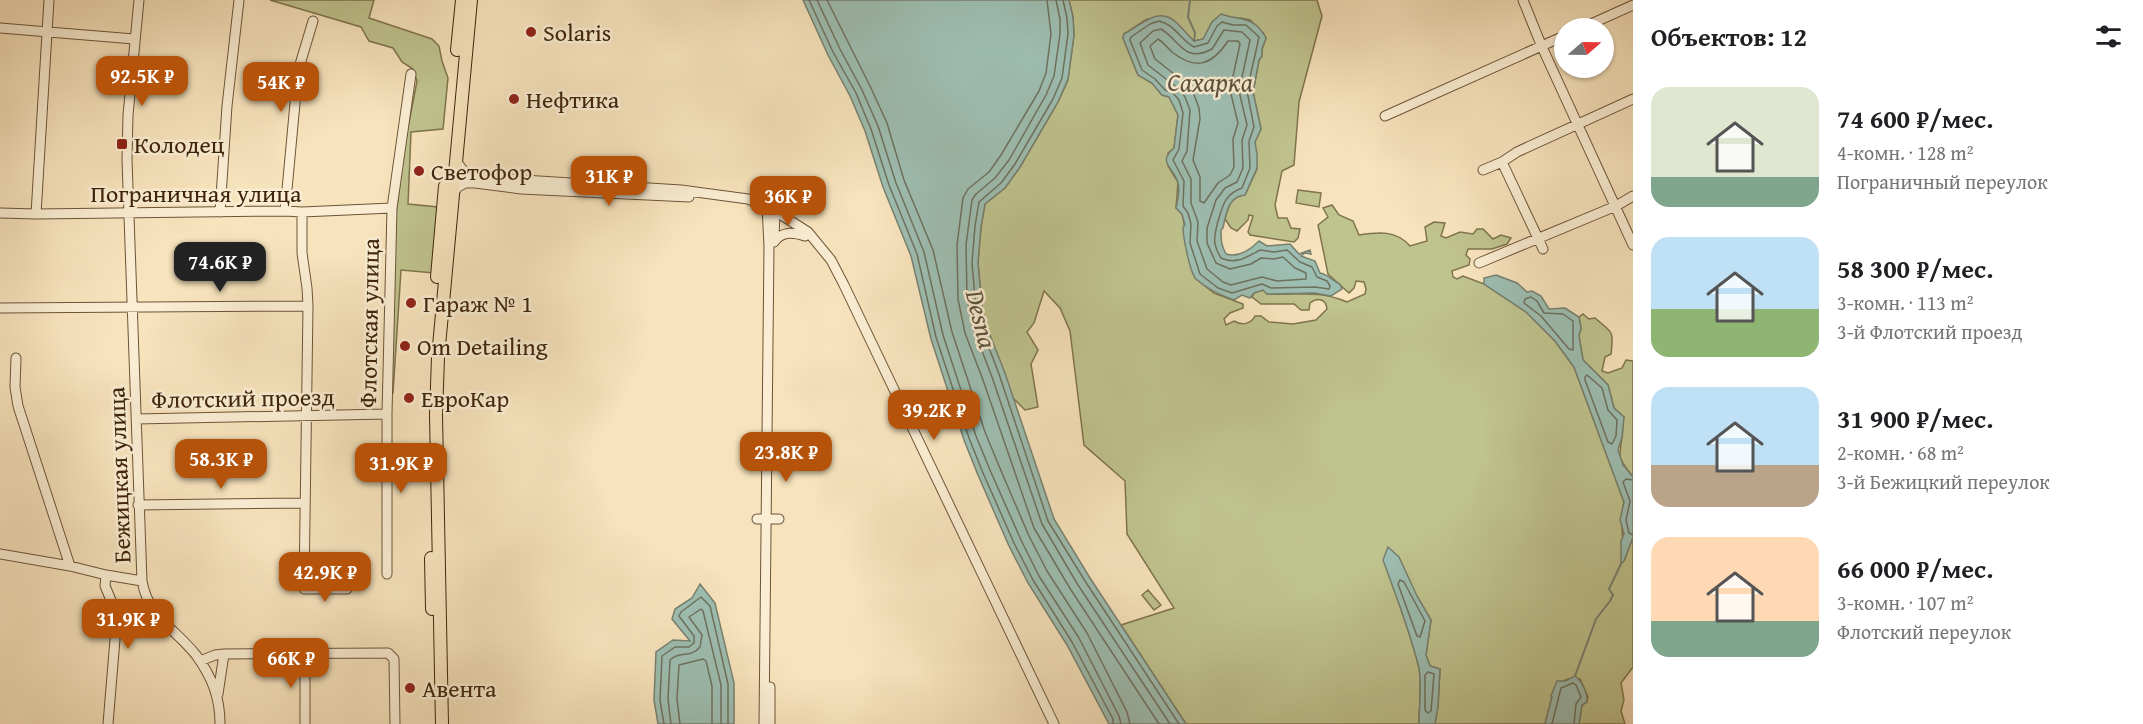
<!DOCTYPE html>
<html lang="ru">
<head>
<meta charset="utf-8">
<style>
  :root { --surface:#fff; --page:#f6f6f6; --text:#202124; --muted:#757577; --accent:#b45309 }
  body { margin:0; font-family:"Gentium Book Plus",serif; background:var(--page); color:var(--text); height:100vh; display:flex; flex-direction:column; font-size:22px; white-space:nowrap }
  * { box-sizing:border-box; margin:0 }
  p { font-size:20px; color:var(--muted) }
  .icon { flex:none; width:33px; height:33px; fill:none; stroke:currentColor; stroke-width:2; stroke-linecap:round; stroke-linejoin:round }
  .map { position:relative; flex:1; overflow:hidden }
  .panel { display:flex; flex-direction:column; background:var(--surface); width:510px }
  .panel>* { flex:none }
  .needle { width:39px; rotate:70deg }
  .fabs { position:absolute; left:1554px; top:18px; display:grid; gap:12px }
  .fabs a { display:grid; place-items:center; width:60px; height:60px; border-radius:50%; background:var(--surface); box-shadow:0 2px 4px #0004; font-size:30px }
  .price { position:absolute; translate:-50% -51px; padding:0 14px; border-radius:12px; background:var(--accent); color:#fff; font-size:20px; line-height:39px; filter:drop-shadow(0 2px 3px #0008) }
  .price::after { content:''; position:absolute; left:50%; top:36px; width:18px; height:14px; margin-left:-9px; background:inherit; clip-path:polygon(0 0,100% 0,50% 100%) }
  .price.selected { background:#222; color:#fff }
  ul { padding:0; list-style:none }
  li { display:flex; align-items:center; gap:18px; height:150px; padding:0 18px }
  li span { display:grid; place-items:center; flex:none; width:168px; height:120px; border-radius:18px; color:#555 }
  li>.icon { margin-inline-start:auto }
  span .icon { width:72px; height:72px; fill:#fffc; stroke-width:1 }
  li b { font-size:26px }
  h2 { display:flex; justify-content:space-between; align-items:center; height:72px; padding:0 18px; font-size:26px }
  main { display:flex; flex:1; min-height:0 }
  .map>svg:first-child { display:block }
  .green { fill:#bfc38e; stroke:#7f744c; stroke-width:1.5 }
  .water { fill:#9dbeb2; stroke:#77806f; stroke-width:1.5 }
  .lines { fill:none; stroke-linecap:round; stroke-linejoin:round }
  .shore { stroke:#6e715e; stroke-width:1.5 }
  .stream { stroke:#77806f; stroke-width:2 }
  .minor-casing { stroke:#6d5437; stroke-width:11 }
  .major-casing { stroke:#3f240b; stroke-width:14 }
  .minor { stroke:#faedd3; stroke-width:9 }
  .major { stroke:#f7e3bc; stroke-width:12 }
  .poi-dot { fill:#8f2418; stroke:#faedd3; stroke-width:2 }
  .labels { text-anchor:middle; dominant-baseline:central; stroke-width:5; stroke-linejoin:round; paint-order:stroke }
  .poi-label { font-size:24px; fill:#3f240b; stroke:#faedd3; text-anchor:start }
  .street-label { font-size:24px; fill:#3f240b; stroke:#faedd3 }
  .water-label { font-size:26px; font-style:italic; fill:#5b523d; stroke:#faedd3 }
</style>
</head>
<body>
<main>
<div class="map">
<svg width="1633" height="724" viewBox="0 0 1633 724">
  <rect width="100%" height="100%" fill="#f7e3bc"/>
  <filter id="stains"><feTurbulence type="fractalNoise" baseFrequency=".00333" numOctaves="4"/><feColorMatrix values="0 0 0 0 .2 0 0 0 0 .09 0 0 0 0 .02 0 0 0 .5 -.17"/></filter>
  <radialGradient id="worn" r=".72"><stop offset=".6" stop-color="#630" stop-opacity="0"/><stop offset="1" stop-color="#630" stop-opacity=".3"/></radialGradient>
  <!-- green -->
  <path class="green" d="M270,0H374L369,18L432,39L439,46L442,61L448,78L443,129L411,132L408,204L438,207L434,273L401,270L393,393H390L396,214L405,143L417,81L413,69L402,62L393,48L369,41L361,27Z
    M1069,0H1317L1322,16L1299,102L1294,165L1282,171L1275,205L1278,218H1287L1291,228L1300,229L1298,238L1294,242L1250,235L1248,232L1253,216L1249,215L1248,220L1237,231L1231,228L1225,219C1228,207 1231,196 1245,195L1257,169L1255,142L1261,129L1253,92L1259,60L1262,56V49L1266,38L1263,33L1250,20L1241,18L1234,19L1221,15L1212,22L1204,39L1194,41L1184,32L1175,22L1147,19L1124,34L1123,38L1138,75L1152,83L1162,95L1169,97L1178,115L1174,148L1168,153V166L1178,182L1176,208L1182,214L1195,278L1214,293L1243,304V308L1230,313L1224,319L1226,325L1234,321C1242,326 1251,324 1255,316H1261L1269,322L1293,324L1316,320L1327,309C1326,299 1318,297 1310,303L1309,310H1301L1294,304H1261L1252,297L1254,293L1263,290L1267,294C1298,296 1316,289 1347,302L1365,294L1366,289L1364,282L1356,281L1354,288L1349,293L1328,274L1318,225L1328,217L1323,208L1332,205L1339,215L1353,221L1359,235C1379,232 1396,230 1410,246L1427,241L1425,227L1434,222L1445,223L1441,236L1446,238L1460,232L1473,234L1477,229H1483L1493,239L1501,235L1511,238L1507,244L1492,249H1468L1466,255L1470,259L1469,265L1452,271L1453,277L1457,279L1463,276L1484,284L1526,312L1555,341L1574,367L1624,502C1619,523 1624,539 1624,561L1633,537V667L1621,683L1624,700L1621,711L1625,724H1579L1582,705L1587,702L1588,697L1580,679C1565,677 1557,682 1551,696L1552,697L1545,724H1435L1438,706L1440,669L1430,666L1426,655L1431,620L1388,548L1384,560C1396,596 1410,631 1419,668C1422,685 1419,706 1419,724H1186L1121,625L1174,608L1127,534L1125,481L1084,445L1070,331L1060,308L1044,291L1034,323L1027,332L1038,350L1031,364L1038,407L1025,410L1013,398L986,325L982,307L978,263L981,227L985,204L1005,188L1020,167L1058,102L1068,80L1074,35L1073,17Z
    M1298,190L1321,193L1319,207L1296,203Z
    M1583,314L1589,319L1595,318C1612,333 1614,329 1611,354L1605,357L1602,371L1608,373L1622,368L1626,360L1633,361V477C1619,458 1618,461 1622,437C1623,431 1622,424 1624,417L1614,408L1608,385L1583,360L1579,336L1581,328L1579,317Z
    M1148,590L1161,605L1154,610L1142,595Z"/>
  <!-- water -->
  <path class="water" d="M803,0H1069L1073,17L1074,35L1068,79L1058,102L1020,167L1005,188L985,204L981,227L978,263L982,308L986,325L1005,373L1054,519L1090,578L1186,724H1109L1067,645L1028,583L1009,546L978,475L964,440L931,339L911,256L883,187L865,131L850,96L828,55Z
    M1221,14C1240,21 1254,15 1266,38L1262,49V56L1259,60L1253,92L1261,129L1255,142L1257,154V168L1245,195C1228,196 1226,214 1223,228L1221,230C1221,240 1221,245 1226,254C1238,258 1250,250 1259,241L1267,246L1290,244L1299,254L1310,250L1311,254L1305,253L1301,256L1315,261L1320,273C1330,275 1332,281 1340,284L1342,289L1331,296L1315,293L1267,294L1263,290L1254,293L1250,298L1242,295L1234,300C1220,295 1207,289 1196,279C1190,273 1183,237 1183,227L1185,225L1182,214L1176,208C1178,200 1180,190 1178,183C1175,168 1156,163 1174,148L1178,115L1169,97L1162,95L1152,83L1138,75L1123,38L1124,34C1142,25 1158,5 1177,23C1183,29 1188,35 1194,41L1203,39L1212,22Z
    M1496,275L1517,283L1527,292L1532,291L1541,296L1549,309L1565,308L1579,317L1581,328L1579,336L1583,360L1608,385L1614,408L1624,417L1622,437L1618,450L1623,465L1633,477V537L1624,561L1621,564V541L1624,534L1620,520L1624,502L1574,367L1555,341L1526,312L1484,284V278Z
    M1388,547L1399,557L1417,596L1431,620L1426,655L1430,666L1440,669L1438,706L1435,724H1419C1419,706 1422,685 1419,668C1410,631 1396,596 1383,560Z
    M700,584L715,603L734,683V724H658L654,700L656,652L673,640L690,641L672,619L675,609L692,598Z
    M1575,676C1582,681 1588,693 1587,702L1582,705L1579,724H1545L1552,697L1551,696L1557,681H1565Z"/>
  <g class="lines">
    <!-- shore -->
    <path class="shore" d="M809,0L833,52L856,93L871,129L889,185L917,254L936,337L969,438L983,473L1014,543L1033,580L1072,642L1113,719V724
      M817,0L840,49L862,90L878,126L896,183L924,252L943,335L976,436L990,470L1021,540L1039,576L1079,638L1119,716L1121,724
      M827,0L870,86L887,123L904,180L933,250L952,332L985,432L999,466L1029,536L1047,571L1087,633L1127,712L1130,724
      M1047,0L1051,34L1046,73L1039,91L1001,155L989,172L968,189L963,198L957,245L958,299L965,333L983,380L1034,528L1071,590L1159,724
      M1056,0L1060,19V34L1054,76L1046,95L1009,160L995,178L976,194L972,200L966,245L967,298L974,330L992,377L1042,524L1078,585L1170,724
      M1063,0L1067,18L1068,34L1062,78L1053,99L1015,164L1001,183L979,202L975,226L972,263L976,309L981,327L999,374L1048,521L1085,581L1179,724
      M1159,21C1174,24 1181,40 1194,47L1208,43L1217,26L1222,22L1233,25H1246L1259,37L1247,91L1254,127L1249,141L1250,168L1242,188C1225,194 1223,205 1218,221C1214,237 1212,243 1221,258C1236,265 1247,257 1260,250L1274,252L1287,250L1300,262L1312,267L1317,277L1327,281L1330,286L1329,289L1315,287L1271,288L1262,284L1232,293L1218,288L1200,274L1190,243L1191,224L1188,213L1183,206L1184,181L1173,160L1179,149L1183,113L1179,100L1173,93L1165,90L1155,79L1142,70L1130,40L1131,37L1150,24Z
      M1161,29C1180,40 1184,64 1212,49L1224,30L1242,32L1250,40L1239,91L1247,125L1242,140L1243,168L1237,182L1225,188L1216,200L1207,228V243L1216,263L1230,269L1251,264L1261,258L1274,259L1283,257L1295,268L1306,273V279L1277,281L1262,277L1231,285L1223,282L1207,269L1197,241L1198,222L1191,203V179L1182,161L1187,151L1190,110L1185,97L1179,89L1148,65L1140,43L1153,31Z
      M1158,39C1163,42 1167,47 1172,52C1196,71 1212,65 1228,41H1238L1240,44L1230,90L1238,123L1233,139L1234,167L1230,175L1218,183L1204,203L1200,201V177L1193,160L1200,119L1199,108L1193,92L1187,84L1155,59L1150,46Z
      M1531,297L1537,301L1544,313L1563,314L1573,321V350L1569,349L1541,316L1524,303L1525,299Z
      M1587,375L1602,388L1608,410L1617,420L1616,436L1612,444L1608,442L1585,380V377Z
      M1633,480L1626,479L1623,482L1630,501L1626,520L1629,533L1633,535
      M1400,580L1404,582L1425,621L1420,637L1417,636L1398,584Z
      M1428,672L1434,674L1431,711L1428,713L1425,710V675Z
      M664,724L660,700L662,656L675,647H689L694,643V636L679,616L681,612L701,597L710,606L728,684V724
      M671,724L668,699L670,660C680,650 690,659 700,647L702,635L689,617L701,609L703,611L721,685V724
      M680,724L677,699L679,665L703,659L706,661L712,686V724
      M1552,724L1561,688L1573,683L1576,685L1581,697L1576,704L1574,724"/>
    <!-- stream -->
    <path class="stream" d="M1190,0L1188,17L1195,33L1194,41
      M1575,676L1596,619L1610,601L1613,595L1609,589L1621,564"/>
    <defs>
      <path id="minor" d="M139,0L128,115L127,160L142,581C149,619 174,627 196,655C212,677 220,697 220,724
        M1523,0L1542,47L1633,245
        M0,28L134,39
        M1582,28L1633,5
        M1385,116L1564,36
        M456,159C460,169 465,173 475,177L681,190L748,199L775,211L808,232L831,260L844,285L1054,724
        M1502,162L1543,249
        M1483,170L1502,162L1517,152L1633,99
        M453,193L458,187L465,183H475L521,189L689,197
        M285,211L298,71L313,21
        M220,212L227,106L239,0
        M302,212V253L307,288L308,306L304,589H347
        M0,213L36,214L285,211L302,212L392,208
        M36,214L49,0
        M774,239L775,211
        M774,242C782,231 793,232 805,236
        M1479,263L1616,206L1633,196
        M0,308L308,306
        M16,358L15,387L18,406L70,566
        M136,419L387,414
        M138,505L305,503
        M757,519H779
        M0,554L70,566L106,575L142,581
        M387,574V414L392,208L411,74
        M106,575L105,586L113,605L116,627L108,724
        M224,654L388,653L394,659L395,724
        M200,661L215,655L224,654L218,694
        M305,724V655
        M764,724L769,246L767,206
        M770,724V687"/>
      <path id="major" d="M457,50L462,0
        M437,277L445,186
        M431,558L432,609
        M442,724L436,415L438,357L471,0"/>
    </defs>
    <!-- minor casing -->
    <use href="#minor" class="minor-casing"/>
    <!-- major casing -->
    <use href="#major" class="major-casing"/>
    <!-- minor -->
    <use href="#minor" class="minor"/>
    <!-- major -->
    <use href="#major" class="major"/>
  </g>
  <!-- markers -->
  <g class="poi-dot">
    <circle cx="531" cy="32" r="6"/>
    <circle cx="514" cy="99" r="6"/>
    <rect x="116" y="138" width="12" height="12" rx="3"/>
    <circle cx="419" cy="171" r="6"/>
    <circle cx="411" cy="303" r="6"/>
    <circle cx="405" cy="346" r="6"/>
    <circle cx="409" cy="398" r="6"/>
    <circle cx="410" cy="688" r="6"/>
  </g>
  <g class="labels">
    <!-- poi labels -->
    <g class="poi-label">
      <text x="543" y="32">Solaris</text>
      <text x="526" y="99">Нефтика</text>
      <text x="134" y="144">Колодец</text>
      <text x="431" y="171">Светофор</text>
      <text x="423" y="303">Гараж № 1</text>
      <text x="417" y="346">Om Detailing</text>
      <text x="421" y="398">ЕвроКар</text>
      <text x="422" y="688">Авента</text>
    </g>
    <!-- street labels -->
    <g class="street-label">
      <text x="196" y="193">Пограничная улица</text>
      <text transform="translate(369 323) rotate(-89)">Флотская улица</text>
      <text transform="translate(243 398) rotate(-1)">Флотский проезд</text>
      <text transform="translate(119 475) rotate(-92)">Бежицкая улица</text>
    </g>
    <!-- water labels -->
    <g class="water-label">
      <text x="1210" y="81">Сахарка</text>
      <text transform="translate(982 319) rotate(76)">Desna</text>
    </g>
  </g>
  <rect width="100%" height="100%" filter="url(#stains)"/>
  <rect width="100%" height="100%" fill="url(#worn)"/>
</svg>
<div class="fabs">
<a><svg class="needle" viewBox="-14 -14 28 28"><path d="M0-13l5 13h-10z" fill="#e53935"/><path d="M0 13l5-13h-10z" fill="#757577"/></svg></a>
</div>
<b class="price" style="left:142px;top:107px">92.5K ₽</b>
<b class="price" style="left:281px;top:113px">54K ₽</b>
<b class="price" style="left:609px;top:207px">31K ₽</b>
<b class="price" style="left:788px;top:227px">36K ₽</b>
<b class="price selected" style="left:220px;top:293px">74.6K ₽</b>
<b class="price" style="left:934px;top:441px">39.2K ₽</b>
<b class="price" style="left:786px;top:483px">23.8K ₽</b>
<b class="price" style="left:221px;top:490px">58.3K ₽</b>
<b class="price" style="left:401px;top:494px">31.9K ₽</b>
<b class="price" style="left:325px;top:603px">42.9K ₽</b>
<b class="price" style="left:128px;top:650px">31.9K ₽</b>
<b class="price" style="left:291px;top:689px">66K ₽</b>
</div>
<section class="panel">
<h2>Объектов: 12<svg class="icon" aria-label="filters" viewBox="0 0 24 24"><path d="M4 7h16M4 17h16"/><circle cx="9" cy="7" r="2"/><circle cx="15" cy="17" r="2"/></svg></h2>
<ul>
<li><span style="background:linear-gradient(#dfe7d0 75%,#7fa58c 0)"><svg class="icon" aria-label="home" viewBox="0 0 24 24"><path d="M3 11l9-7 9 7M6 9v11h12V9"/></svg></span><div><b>74 600 ₽/мес.</b><p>4-комн. · 128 m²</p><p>Пограничный переулок</p></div></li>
<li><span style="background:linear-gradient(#bfe0f5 60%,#8fb573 0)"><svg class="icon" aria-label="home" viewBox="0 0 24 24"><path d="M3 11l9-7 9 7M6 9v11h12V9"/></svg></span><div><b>58 300 ₽/мес.</b><p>3-комн. · 113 m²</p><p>3-й Флотский проезд</p></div></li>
<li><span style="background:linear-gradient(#bfe0f5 65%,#b9a48a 0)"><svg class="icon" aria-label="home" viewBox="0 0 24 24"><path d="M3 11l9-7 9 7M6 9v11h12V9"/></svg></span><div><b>31 900 ₽/мес.</b><p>2-комн. · 68 m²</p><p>3-й Бежицкий переулок</p></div></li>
<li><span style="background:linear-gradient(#ffd9b3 70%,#7fa58c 0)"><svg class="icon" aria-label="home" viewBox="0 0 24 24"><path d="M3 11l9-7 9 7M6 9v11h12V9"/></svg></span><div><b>66 000 ₽/мес.</b><p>3-комн. · 107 m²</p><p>Флотский переулок</p></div></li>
</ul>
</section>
</main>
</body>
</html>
